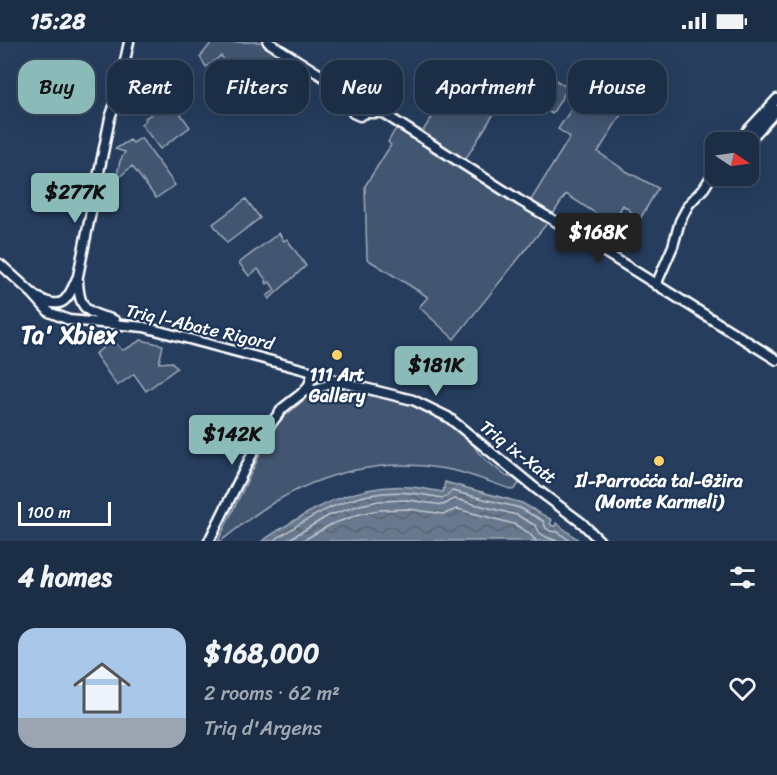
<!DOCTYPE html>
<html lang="en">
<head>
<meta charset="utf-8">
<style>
  :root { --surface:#1c2e46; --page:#293a51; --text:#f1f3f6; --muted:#a0a8b3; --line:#3a4a5f; --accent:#8bbbb9 }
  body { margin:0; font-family:Sriracha,sans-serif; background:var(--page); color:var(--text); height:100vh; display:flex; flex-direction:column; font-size:22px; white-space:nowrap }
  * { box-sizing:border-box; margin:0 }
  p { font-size:20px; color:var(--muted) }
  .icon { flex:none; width:33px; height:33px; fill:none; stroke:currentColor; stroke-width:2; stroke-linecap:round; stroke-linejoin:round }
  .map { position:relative; height:499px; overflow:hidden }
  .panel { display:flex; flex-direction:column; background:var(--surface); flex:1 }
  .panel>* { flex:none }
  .banner { position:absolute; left:18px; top:18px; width:741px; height:54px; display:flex; gap:12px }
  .needle { width:39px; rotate:103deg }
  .controls { position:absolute; left:705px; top:90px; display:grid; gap:12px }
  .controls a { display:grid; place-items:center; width:54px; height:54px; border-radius:12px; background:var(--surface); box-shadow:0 6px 24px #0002,0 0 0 2px var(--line); font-size:30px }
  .scale { position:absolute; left:18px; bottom:15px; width:93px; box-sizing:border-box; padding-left:6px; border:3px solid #fff; border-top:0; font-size:16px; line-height:21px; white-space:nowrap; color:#fff; -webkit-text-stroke:4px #1d3557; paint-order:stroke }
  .price { position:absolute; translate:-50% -51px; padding:0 14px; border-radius:6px; background:var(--accent); color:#111; font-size:20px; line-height:39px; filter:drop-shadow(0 2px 3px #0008) }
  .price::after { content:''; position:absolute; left:50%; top:36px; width:18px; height:14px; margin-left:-9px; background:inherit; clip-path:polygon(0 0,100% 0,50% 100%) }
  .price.current { background:#222; color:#fff }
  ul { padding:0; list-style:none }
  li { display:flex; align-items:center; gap:18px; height:150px; padding:0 18px }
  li+li { border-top:2px solid var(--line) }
  li span { display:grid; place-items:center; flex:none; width:168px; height:120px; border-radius:18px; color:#555 }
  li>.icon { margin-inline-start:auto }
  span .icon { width:72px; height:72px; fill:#fffc; stroke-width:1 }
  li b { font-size:26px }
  h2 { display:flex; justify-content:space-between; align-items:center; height:72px; padding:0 18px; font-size:26px }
  .pill { padding:0 21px; border-radius:18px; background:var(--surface); box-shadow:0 6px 24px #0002,0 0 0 2px var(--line); font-size:21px; line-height:54px }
  .pill.current { background:var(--accent); color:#111 }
  .status { display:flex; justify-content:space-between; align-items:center; height:42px; padding:0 30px; background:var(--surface); direction:ltr }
  .status svg { height:16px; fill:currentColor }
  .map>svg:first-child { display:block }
  .green { fill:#425672; stroke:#a0aab8; stroke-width:1.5 }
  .water { fill:url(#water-waves); stroke:#a4aebb; stroke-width:1.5 }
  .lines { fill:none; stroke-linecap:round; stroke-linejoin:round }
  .shore { stroke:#c2c9d2; stroke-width:1.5 }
  .secondary-casing { stroke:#fff; stroke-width:13 }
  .secondary { stroke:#1d3557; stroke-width:8 }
  .poi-dot { fill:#ffd166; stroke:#1d3557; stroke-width:2 }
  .labels { text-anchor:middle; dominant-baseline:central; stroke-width:4.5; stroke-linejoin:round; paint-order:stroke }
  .street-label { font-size:18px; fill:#fff; stroke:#1d3557 }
  .poi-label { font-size:18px; font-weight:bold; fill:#fff; stroke:#1d3557 }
  .district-label { font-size:24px; font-weight:bold; fill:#fff; stroke:#1d3557 }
</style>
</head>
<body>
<div class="status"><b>15:28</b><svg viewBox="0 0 49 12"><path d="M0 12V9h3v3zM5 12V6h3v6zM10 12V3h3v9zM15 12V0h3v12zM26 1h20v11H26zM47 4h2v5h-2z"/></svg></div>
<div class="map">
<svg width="777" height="499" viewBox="0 0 777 499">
  <defs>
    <pattern id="water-waves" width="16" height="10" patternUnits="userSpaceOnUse" patternTransform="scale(1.5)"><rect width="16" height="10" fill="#67788e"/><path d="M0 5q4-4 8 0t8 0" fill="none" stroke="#5a626d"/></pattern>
  </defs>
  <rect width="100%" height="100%" fill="#263d5e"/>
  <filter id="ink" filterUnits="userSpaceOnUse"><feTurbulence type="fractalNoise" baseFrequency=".0167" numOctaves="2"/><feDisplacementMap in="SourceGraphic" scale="12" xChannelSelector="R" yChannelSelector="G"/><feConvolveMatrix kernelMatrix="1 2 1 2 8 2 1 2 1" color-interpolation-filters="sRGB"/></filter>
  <g filter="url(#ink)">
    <!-- green -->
    <path class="green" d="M212,0H261L286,16L246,45L221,14L206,25L200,15Z
      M548,33L568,46L552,72L531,59Z
      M480,38L505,54L465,118L423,92L424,87L451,47L468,57Z
      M578,57L602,59L622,66V71L598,110L626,129L658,146L640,177L623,163L612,182L566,152L553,172L531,158L570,95L558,87Z
      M168,63L171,66L174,63L190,85L160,107L141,82L146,78L145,76L156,69L158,70Z
      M396,86L548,180L454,297L419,265L428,255L367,217L365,144L391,103L388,100Z
      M141,96L175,143L156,156L132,124L116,138L120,119L125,110L115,107L130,98L133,101Z
      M246,157L260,176L227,201L213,182Z
      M279,191L284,199L287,197L306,224L269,257L267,254L275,248L270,240L267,242L266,240L267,239L258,227L249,234L239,221Z
      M141,298L163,303L159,321L172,320L177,326L146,349L134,332L117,344L95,312L108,302L115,300L122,308L126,307Z
      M332,346L346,347L370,351L412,362L446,381L471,399L478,410L486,418L506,434L517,437L519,442L513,448C489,440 464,429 439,426C382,416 322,431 273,461C254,472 238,486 221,499H218L267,398L277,381L305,357L314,351Z"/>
    <!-- water -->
    <path class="water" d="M445,440L522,461L552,478L550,482L555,485L556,481L580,499H262C307,469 355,440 411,445C422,446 432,448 443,450Z"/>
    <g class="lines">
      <!-- shore -->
      <path class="shore" d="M273,499C314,471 359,446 410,451C421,452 432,454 443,456L447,454L452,449L520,466L543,479L546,486L550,489L558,490L570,499
        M286,499L328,474L360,463L379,459L408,458L443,463L455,457L517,473L536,484L540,491L546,495L557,499
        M302,499L332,482L363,471L380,468L408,467L444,472L457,467L514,482L529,491L536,499"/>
      <defs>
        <path id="secondary" d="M268,0L335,42L356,58H363L367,61L519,158L558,181L777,318
          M340,49L351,65L353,71L360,74L366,71H381
          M737,100L777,57
          M748,100L777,68
          M0,222L33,252L49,270L69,278L144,285L313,330L340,340L413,358L448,375L535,446L582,481L600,499
          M78,238C79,268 86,270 114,278
          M656,243L673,204L680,179L689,162L704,146L716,127
          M39,256C64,270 69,255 78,234L110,76L117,56L129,0
          M304,350L339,340
          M209,499L260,396L283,366L301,352L309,343L313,330"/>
      </defs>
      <!-- secondary casing -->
      <use href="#secondary" class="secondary-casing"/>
      <!-- secondary -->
      <use href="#secondary" class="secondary"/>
    </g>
  </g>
  <!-- markers -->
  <g class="poi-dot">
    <circle cx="337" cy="313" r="6"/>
    <circle cx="659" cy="419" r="6"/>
  </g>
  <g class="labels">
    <!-- street labels -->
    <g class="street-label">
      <text transform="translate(200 285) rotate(13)">Triq l-Abate Rigord</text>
      <text transform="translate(518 410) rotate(38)">Triq ix-Xatt</text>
    </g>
    <!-- poi labels -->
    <g class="poi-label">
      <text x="337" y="333">111 Art<tspan x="337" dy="21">Gallery</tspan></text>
      <text x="659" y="439">Il-Parroċċa tal-Gżira<tspan x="659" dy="21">(Monte Karmeli)</tspan></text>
    </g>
    <!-- district labels -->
    <g class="district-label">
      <text x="69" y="293">Ta' Xbiex</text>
    </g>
  </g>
</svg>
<div class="controls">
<a><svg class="needle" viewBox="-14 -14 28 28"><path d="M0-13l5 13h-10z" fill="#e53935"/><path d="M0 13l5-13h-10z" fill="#a0a8b3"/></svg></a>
</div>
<div class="scale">100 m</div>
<b class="price" style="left:75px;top:182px">$277K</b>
<b class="price current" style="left:598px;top:222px">$168K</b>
<b class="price" style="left:436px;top:355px">$181K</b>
<b class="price" style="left:232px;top:424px">$142K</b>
<div class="banner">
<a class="pill current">Buy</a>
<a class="pill">Rent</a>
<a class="pill">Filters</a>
<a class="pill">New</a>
<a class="pill">Apartment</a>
<a class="pill">House</a>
</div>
</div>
<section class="panel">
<h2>4 homes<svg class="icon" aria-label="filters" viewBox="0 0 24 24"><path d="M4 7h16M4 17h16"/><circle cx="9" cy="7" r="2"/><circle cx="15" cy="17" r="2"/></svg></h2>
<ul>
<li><span style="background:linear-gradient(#a9c7e8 75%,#9aa5b1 0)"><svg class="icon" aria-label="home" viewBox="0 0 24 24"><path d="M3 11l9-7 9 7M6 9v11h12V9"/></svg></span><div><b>$168,000</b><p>2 rooms · 62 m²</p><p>Triq d'Argens</p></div><svg class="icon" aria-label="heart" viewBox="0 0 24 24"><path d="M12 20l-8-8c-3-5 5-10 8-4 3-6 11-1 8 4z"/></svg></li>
</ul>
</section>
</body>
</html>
